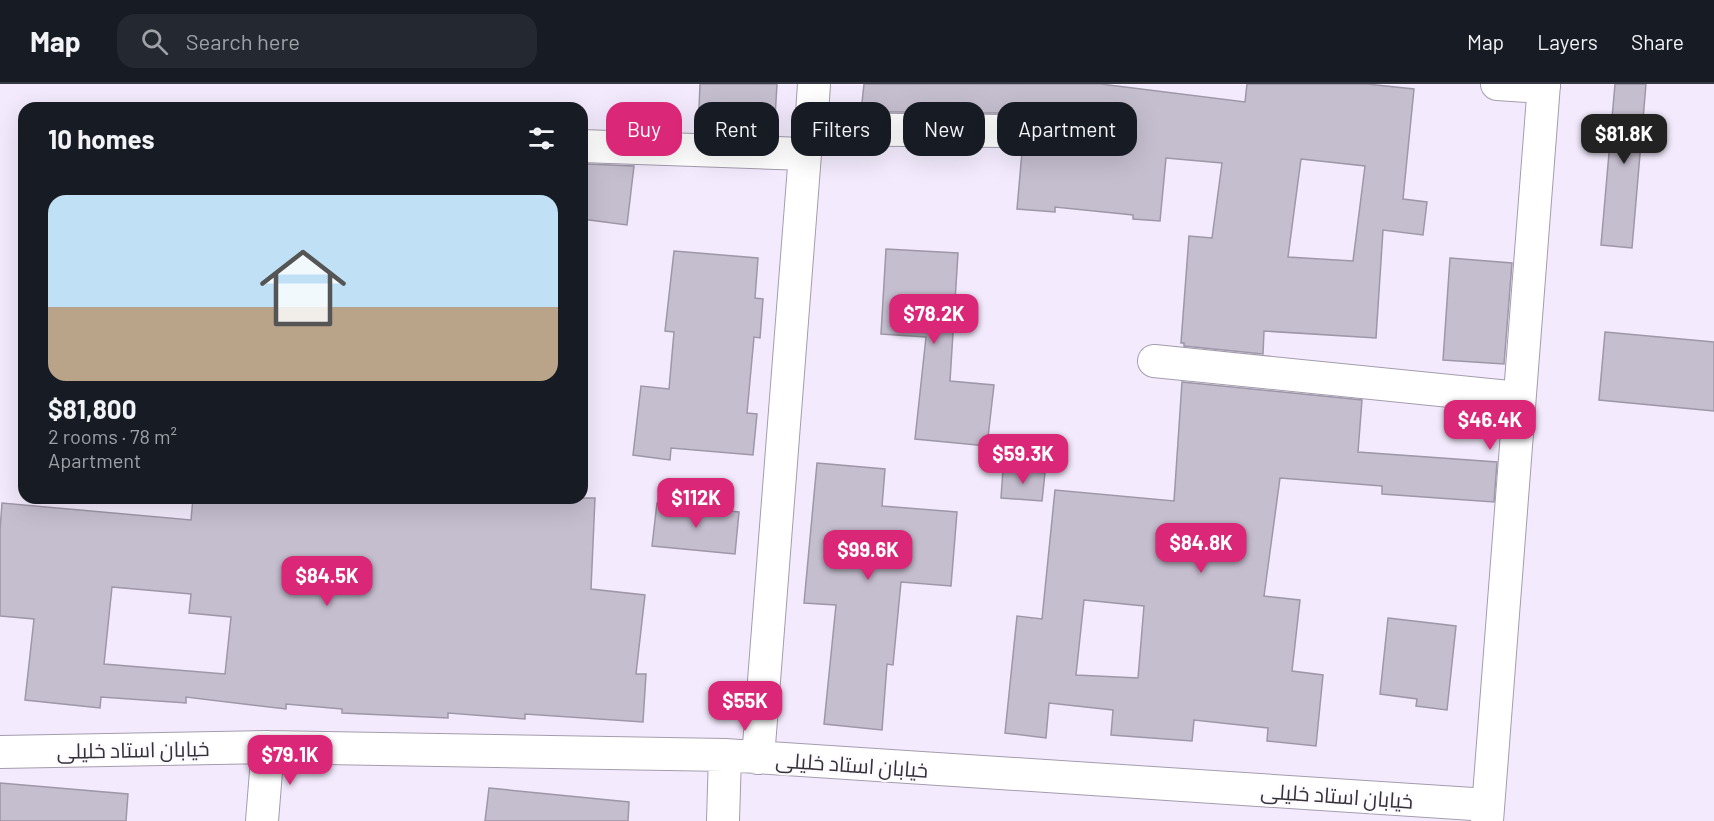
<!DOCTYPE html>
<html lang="en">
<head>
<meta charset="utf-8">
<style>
  :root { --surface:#171b24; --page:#242831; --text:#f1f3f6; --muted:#9ea1a6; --line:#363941; --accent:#db2777 }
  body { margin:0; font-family:Barlow,Cairo,sans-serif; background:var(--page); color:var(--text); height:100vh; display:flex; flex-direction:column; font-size:22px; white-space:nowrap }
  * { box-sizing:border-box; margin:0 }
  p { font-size:20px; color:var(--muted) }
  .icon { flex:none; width:33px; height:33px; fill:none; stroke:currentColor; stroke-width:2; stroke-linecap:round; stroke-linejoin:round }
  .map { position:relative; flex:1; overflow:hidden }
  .details { position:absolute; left:18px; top:18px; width:570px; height:402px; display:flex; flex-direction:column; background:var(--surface); border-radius:18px; box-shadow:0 6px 24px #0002 }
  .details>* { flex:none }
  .guide { position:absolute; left:606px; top:18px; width:570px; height:54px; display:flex; gap:12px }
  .price { position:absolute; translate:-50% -51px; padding:0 14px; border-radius:12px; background:var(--accent); color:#fff; font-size:20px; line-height:39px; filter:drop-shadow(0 2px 3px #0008) }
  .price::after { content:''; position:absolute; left:50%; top:36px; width:18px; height:14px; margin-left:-9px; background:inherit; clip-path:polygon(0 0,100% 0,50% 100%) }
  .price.current { background:#222; color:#fff }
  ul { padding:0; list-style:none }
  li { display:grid; align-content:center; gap:12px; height:318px; padding:0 30px }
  li span { display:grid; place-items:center; height:186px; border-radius:18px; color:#555 }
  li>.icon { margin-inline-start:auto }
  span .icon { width:108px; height:108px; fill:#fffc; stroke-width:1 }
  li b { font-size:26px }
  h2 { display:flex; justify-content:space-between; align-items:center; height:72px; padding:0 30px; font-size:26px }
  .chip { padding:0 21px; border-radius:18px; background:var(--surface); box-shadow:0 6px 24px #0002; font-size:21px; line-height:54px }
  .chip.current { background:var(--accent); color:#fff }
  header { display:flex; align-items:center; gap:36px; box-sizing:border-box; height:84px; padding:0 30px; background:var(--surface); border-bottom:2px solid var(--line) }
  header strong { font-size:28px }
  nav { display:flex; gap:33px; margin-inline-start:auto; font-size:21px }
  .search { width:420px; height:54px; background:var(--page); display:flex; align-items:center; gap:15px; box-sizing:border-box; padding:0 21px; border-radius:18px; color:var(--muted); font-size:22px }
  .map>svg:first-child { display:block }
  .building { fill:#c5becf; stroke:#9e97a7; stroke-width:1.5; fill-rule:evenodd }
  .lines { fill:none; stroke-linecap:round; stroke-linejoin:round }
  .street-casing { stroke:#a49cad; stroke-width:34 }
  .street { stroke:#fff; stroke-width:32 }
  .labels { text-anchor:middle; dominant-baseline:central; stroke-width:4.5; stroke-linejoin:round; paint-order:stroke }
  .street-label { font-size:21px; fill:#343138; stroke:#fdfbff }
</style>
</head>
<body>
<header>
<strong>Map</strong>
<div class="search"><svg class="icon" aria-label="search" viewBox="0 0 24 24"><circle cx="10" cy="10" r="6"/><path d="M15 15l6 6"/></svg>Search here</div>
<nav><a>Map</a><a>Layers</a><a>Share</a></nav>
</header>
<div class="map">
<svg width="1714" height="737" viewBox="0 0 1714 737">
  <rect width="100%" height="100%" fill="#f3ebfd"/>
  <!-- building -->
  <path class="building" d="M700,0H777L774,51L698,48Z
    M864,0H1101L1245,18L1247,0H1367L1414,5L1403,115L1427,118L1423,151L1383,146L1376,254L1264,247L1263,270L1184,262V259H1181L1189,152L1212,154L1222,79L1166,74L1160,137L1133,135V131L1055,123V128L1017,125L1025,34L1004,29H969L926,25V28H861ZM1301,75L1365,82L1353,177L1288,173Z
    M1615,0H1646L1632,164L1601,161Z
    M586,80L634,82L627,141L582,135V115Z
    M886,165L958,169L950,297L994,301L987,362L915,355L926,253L881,250Z
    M674,167L758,174L755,214L763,215L760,254L754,253L747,329L757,330L753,371L671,364L670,376L633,371L641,302L669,305L674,248L665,247Z
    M1450,174L1512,179L1504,280L1443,276Z
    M1605,248L1714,258V327L1599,316Z
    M1182,298L1362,316L1358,368L1497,378L1494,418L1382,410V402L1280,394L1264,512L1300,516L1292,587L1323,591L1316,662L1267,657L1268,644L1194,636L1192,657L1111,651L1113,626L1049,619L1046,654L1005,649L1017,532L1042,535L1055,406L1174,417ZM1084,516L1144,522L1138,594L1076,591Z
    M817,379L885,385L882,422L957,428L951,502L901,498L893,581L887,580L882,646L824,640L836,521L804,519Z
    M1003,385L1045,389L1042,417L1001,414Z
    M193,414H595L591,505L645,511L636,590H646L643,638L525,630V635L448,629V634L342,629V625L286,620V625L186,613V619L101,613L100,624L25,616L34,535L0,532V446L2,419L191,436ZM112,503L191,510L189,529L231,533L225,590L104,580Z
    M657,419L739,428L735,470L652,462Z
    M1388,534L1456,542L1447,626L1416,622L1417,615L1380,610Z
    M0,699L128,710L126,737H0Z
    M489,704L629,718L628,737H485Z"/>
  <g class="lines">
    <defs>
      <path id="street" d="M1497,0L1544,3
        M811,45L1004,47
        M582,62L805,70
        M1154,277L1519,314
        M0,668L268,663L725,671L1488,721
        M758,674L805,70L811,45L814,0
        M262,737L268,663
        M723,737L725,671
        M1487,737L1544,0"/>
    </defs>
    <!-- street casing -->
    <use href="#street" class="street-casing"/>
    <!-- street -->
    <use href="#street" class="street"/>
  </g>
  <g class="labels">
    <!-- street labels -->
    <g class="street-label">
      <text transform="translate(133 665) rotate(-1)">خیابان استاد خلیلی</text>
      <text transform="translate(852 680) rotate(4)">خیابان استاد خلیلی</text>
      <text transform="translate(1337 711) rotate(4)">خیابان استاد خلیلی</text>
    </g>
  </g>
</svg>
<b class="price current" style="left:1624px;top:81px">$81.8K</b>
<b class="price" style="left:934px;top:261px">$78.2K</b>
<b class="price" style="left:1490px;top:367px">$46.4K</b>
<b class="price" style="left:1023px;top:401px">$59.3K</b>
<b class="price" style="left:696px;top:445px">$112K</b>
<b class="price" style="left:1201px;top:490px">$84.8K</b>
<b class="price" style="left:868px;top:497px">$99.6K</b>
<b class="price" style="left:327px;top:523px">$84.5K</b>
<b class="price" style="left:745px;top:648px">$55K</b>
<b class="price" style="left:290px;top:702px">$79.1K</b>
<div class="guide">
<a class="chip current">Buy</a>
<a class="chip">Rent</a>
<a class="chip">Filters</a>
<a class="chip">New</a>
<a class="chip">Apartment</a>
</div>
<section class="details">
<h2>10 homes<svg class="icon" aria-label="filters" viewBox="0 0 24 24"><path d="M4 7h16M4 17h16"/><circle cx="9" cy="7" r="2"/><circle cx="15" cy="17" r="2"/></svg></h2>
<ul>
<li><span style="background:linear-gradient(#bfe0f5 60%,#b9a48a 0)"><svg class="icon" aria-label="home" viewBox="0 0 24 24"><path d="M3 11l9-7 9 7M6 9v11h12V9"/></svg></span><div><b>$81,800</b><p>2 rooms · 78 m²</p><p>Apartment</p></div></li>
</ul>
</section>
</div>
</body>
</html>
